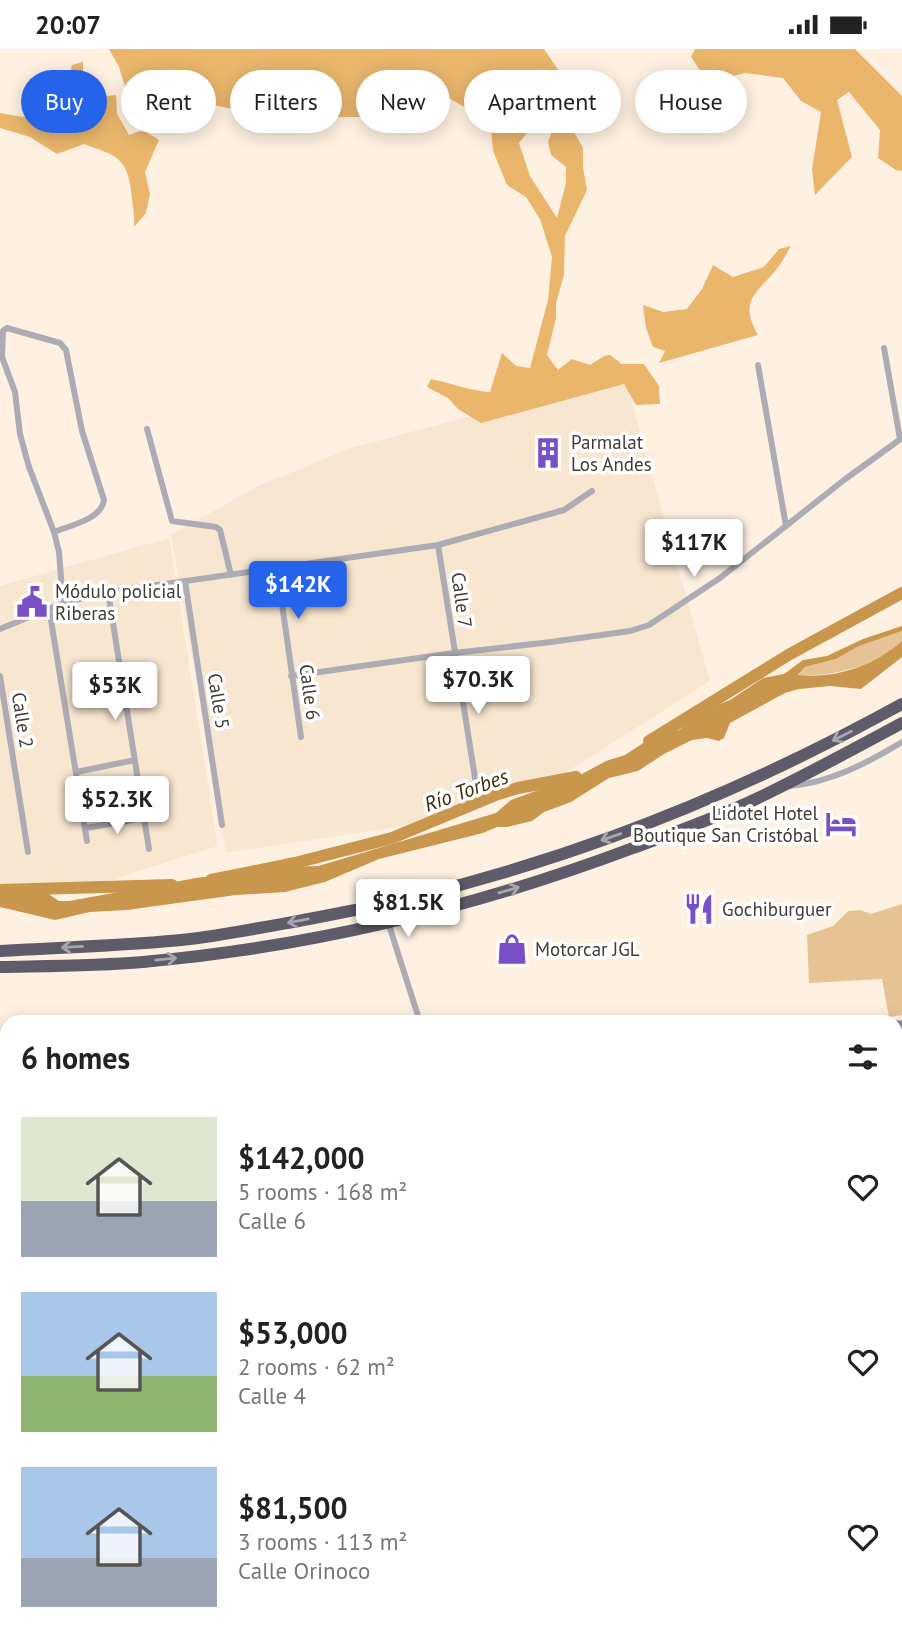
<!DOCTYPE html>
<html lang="en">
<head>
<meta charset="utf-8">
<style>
  :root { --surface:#fff; --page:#f6f6f6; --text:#222; --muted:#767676; --accent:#2563eb }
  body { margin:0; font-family:"PT Sans",sans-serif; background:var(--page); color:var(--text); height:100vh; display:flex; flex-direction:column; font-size:26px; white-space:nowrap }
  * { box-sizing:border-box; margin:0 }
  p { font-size:23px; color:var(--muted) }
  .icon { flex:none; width:38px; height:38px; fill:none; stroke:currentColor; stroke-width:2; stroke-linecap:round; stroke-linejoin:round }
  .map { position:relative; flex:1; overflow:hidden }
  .side { position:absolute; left:0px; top:966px; width:903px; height:623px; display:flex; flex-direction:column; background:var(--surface); border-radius:21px 21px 0 0; box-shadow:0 4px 18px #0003 }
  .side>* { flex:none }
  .banner { position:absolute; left:21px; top:21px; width:861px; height:63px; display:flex; gap:14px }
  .price { position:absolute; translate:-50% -60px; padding:0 16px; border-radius:7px; background:#fff; color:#222; font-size:23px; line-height:46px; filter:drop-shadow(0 2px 4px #0008) }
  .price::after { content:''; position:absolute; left:50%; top:42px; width:21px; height:16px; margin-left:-10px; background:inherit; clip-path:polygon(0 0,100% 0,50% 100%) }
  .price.active { background:var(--accent); color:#fff }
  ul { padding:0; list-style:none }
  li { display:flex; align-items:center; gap:21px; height:175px; padding:0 21px }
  li span { display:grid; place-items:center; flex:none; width:196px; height:140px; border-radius:0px; color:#555 }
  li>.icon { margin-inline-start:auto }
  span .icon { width:84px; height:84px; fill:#fffc; stroke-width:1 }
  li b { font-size:30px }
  h2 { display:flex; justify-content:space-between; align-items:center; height:84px; padding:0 21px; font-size:30px }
  .pill { padding:0 24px; border-radius:32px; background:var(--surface); box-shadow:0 4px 18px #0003; font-size:24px; line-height:63px }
  .pill.active { background:var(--accent); color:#fff }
  .status { display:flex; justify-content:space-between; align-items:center; height:49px; padding:0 35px; background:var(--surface); direction:ltr }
  .status svg { height:19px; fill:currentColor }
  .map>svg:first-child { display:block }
  .built { fill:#f8e7d0 }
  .green { fill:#e5c395 }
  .forest { fill:#e9b66c }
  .water { fill:#c8964d }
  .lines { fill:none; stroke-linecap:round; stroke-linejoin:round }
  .stream { stroke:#c8964d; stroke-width:2 }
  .river { stroke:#c8964d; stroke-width:12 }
  .street { stroke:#adabb3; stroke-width:6 }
  .secondary { stroke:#8b8994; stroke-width:9 }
  .highway { stroke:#5e5b6b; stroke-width:12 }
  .oneway { stroke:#a6a5ae }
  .labels { text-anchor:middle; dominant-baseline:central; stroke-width:7; stroke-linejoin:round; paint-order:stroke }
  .poi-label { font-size:19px; fill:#403c35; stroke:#fff; text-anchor:start }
  .street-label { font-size:19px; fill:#403c35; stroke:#fff }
  .water-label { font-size:21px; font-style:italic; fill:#3f2a09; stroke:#fff }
</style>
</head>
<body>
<div class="status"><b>20:07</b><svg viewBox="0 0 49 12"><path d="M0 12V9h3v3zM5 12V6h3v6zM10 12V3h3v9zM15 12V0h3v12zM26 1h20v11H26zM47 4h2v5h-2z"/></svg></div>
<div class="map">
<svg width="902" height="1589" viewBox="0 0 902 1589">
  <rect width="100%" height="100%" fill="#fef1e1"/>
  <!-- built -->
  <path class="built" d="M624,326L710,632L551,733L462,762L405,777L226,804L171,486L258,437L351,399Z
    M169,489L218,797L69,844L22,841L0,837V537Z
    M902,1348V1589H819L788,1582H896V1350Z"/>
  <!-- green -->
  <path class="green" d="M902,582V592C872,619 837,626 798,627L805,618L836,610L859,597Z
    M902,855V966L889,968L882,930L809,934L807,886L833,877L848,862L860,861L871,865Z"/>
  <!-- forest -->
  <path class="forest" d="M109,0H544L559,22L551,54L519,94L530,127L557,169L566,134V118L551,106L548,93L555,75L569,74L583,99V118L587,141L565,187L564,226L556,254V269L547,306L558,321L572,310L590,316L604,307L610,306L622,315H644L659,337L660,355L636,356L624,335L481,374L458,360L448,349L427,338L431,330C451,334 470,342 490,343L502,304L516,317L530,319L548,251L552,208L540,170L526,148L507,136L493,102L491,80L476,65L437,42L422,27L402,26L371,68H307L298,81L280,69L285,46L278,34L238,61L208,55L190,60L161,61L126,41L119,18Z
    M695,0H855L902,47V122L896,121L878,109L880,81L849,43L837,51L852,108L815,146L812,120L821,63L801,52L783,29L745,24L708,33L691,8Z
    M83,13V32L97,48L116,46L117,65L129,86L143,81L159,91L145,123L150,145L146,164L134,178C135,164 132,154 131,140C126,106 113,106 84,95L57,105L30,88L0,79V64L22,68L35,65L52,39L67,37L72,16Z
    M791,197C786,205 782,214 776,221C755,246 739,252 758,286L659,314L665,302L653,298L646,279L643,256L663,263L687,260L702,240L713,216L733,228L764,218L779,200Z"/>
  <!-- water -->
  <path class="water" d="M902,577V582L859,597L836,610L805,618L798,626C835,630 874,617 902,592V608L861,640L830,637L799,640L785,644L730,674L724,689L719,692L707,689L692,691L664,705L638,722L609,729L571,753L544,763L532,772L507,778H497L483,784L379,810L325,833L285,843L236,846L127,861L90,863L55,871L0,858V836L38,838L59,852H69L202,828L245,829L285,818L318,817L332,813L496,764L511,751L580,726L606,712L625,706L654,687L679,681L703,662L730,651L763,629L784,625L803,611L827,607L863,590Z"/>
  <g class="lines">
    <!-- stream -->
    <path class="stream" d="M0,1217L7,1213
      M656,1582L669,1589"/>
    <!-- river -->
    <path class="river" d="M649,692L790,605L902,544
      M211,831L295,814L392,789L498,745L518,739L576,728
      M0,841L172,836"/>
    <!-- street -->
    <path class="street" d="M884,299L900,390
      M758,316L786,477
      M147,380L172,472L216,478L220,481L231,526
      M54,483C69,477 102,470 104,451L82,382L66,301L60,294L7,279L3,282L2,308L15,343L20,385L29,418L54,483L59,503L63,554
      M438,496L476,735
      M277,520L301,688
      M185,532L222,776
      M108,543L149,800
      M49,559L87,792
      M0,580L63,554L108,543L438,496L564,461L592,442
      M0,627L28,803
      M291,627L454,604L551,593L630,582L649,576L720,529L844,431L902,389
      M76,723L135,711
      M789,737C830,734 867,714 902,693
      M81,750L139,739
      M86,779L144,769
      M388,873L420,973
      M896,1076L902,1074
      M896,1193L902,1206
      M896,1287L902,1285
      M896,1333L902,1330
      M319,1582L388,1589
      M448,1582L449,1589
      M774,1582L811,1589
      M229,1589L230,1582"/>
    <!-- secondary -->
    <path class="secondary" d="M896,976H902
      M896,987H902
      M0,1317L7,1311
      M0,1331L7,1325"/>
    <!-- highway -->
    <path class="highway" d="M0,902C63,898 127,897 190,890C230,885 270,877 309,870C522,831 713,759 902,655
      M0,918C48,917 96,917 143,913C310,898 476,858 633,799C674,784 716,769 756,750C806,726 854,700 902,674"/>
  </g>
  <!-- one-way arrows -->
  <defs><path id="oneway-shaft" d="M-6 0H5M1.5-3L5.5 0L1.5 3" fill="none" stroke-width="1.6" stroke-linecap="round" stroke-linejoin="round" transform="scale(1.75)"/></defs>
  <g class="oneway">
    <use href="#oneway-shaft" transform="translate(842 687) rotate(153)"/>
    <use href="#oneway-shaft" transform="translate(611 788) rotate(161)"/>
    <use href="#oneway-shaft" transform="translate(509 841) rotate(-16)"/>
    <use href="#oneway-shaft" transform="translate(298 872) rotate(169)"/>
    <use href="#oneway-shaft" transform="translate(72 898) rotate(177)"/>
    <use href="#oneway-shaft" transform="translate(166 910) rotate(-6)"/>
  </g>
  <!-- icons -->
  <defs>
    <symbol id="building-bare" viewBox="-9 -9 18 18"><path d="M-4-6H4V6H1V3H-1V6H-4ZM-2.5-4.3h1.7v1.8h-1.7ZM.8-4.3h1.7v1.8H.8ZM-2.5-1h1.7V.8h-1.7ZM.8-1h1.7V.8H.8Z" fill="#794fc8" stroke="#fff" stroke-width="2.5" paint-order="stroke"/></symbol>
    <symbol id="civic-bare" viewBox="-9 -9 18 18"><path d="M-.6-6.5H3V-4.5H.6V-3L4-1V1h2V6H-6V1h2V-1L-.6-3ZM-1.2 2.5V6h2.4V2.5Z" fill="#794fc8" stroke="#fff" stroke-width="2.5" paint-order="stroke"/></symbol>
    <symbol id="hotel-bare" viewBox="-9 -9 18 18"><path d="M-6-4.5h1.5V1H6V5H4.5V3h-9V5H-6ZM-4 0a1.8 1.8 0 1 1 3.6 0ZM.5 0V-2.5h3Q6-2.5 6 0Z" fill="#794fc8" stroke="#fff" stroke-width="2.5" paint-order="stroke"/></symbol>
    <symbol id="restaurant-bare" viewBox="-9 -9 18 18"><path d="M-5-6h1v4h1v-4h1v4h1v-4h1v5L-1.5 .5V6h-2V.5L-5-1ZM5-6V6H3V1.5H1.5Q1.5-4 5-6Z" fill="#794fc8" stroke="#fff" stroke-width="2.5" paint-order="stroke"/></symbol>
    <symbol id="shop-bare" viewBox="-9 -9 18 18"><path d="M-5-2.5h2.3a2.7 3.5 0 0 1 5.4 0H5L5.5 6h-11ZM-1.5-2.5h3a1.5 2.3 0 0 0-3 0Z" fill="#794fc8" stroke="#fff" stroke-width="2.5" paint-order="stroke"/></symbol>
  </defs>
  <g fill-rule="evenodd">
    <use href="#building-bare" x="526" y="382" width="44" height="44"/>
    <use href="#civic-bare" x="10" y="531" width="44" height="44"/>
    <use href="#hotel-bare" x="819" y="753" width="44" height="44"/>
    <use href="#restaurant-bare" x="677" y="838" width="44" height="44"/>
    <use href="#shop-bare" x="490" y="878" width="44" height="44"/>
  </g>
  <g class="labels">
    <!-- poi labels -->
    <g class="poi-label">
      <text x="571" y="393">Parmalat<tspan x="571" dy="22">Los Andes</tspan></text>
      <text x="55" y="542">Módulo policial<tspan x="55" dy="22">Riberas</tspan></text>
      <text x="818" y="764" text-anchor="end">Lidotel Hotel<tspan x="818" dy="22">Boutique San Cristóbal</tspan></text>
      <text x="722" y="860">Gochiburguer</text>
      <text x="535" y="900">Motorcar JGL</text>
    </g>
    <!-- street labels -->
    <g class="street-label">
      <text transform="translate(462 551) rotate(82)">Calle 7</text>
      <text transform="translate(310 643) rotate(82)">Calle 6</text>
      <text transform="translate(219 652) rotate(81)">Calle 5</text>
      <text transform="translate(23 671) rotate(81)">Calle 2</text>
    </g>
    <!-- water labels -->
    <g class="water-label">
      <text transform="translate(466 741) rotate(-20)">Río Torbes</text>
    </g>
  </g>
</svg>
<b class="price" style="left:694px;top:530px">$117K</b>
<b class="price active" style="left:298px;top:572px">$142K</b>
<b class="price" style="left:478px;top:667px">$70.3K</b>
<b class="price" style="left:115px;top:673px">$53K</b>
<b class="price" style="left:117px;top:787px">$52.3K</b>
<b class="price" style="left:408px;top:890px">$81.5K</b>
<div class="banner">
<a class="pill active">Buy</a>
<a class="pill">Rent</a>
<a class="pill">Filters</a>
<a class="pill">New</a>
<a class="pill">Apartment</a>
<a class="pill">House</a>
</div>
<section class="side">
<h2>6 homes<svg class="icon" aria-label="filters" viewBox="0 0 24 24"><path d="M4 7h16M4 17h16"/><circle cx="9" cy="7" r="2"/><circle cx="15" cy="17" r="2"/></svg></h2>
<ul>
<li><span style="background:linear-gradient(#dfe7d0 60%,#9aa5b1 0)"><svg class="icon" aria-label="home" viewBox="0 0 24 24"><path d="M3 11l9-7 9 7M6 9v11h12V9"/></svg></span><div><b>$142,000</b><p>5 rooms · 168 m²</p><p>Calle 6</p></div><svg class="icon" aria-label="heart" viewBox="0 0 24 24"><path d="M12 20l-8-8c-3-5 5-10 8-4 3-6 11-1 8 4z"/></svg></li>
<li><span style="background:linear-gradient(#a9c7e8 60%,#8fb573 0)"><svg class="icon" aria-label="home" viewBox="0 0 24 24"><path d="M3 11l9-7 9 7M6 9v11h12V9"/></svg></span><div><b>$53,000</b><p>2 rooms · 62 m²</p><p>Calle 4</p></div><svg class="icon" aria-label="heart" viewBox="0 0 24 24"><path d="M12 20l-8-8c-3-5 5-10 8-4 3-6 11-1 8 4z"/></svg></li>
<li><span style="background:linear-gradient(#a9c7e8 65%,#9aa5b1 0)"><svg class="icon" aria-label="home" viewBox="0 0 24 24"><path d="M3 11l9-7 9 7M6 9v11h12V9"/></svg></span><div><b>$81,500</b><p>3 rooms · 113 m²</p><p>Calle Orinoco</p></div><svg class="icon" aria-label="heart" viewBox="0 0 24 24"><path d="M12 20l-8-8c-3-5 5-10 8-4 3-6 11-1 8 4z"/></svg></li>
</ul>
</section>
</div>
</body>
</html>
